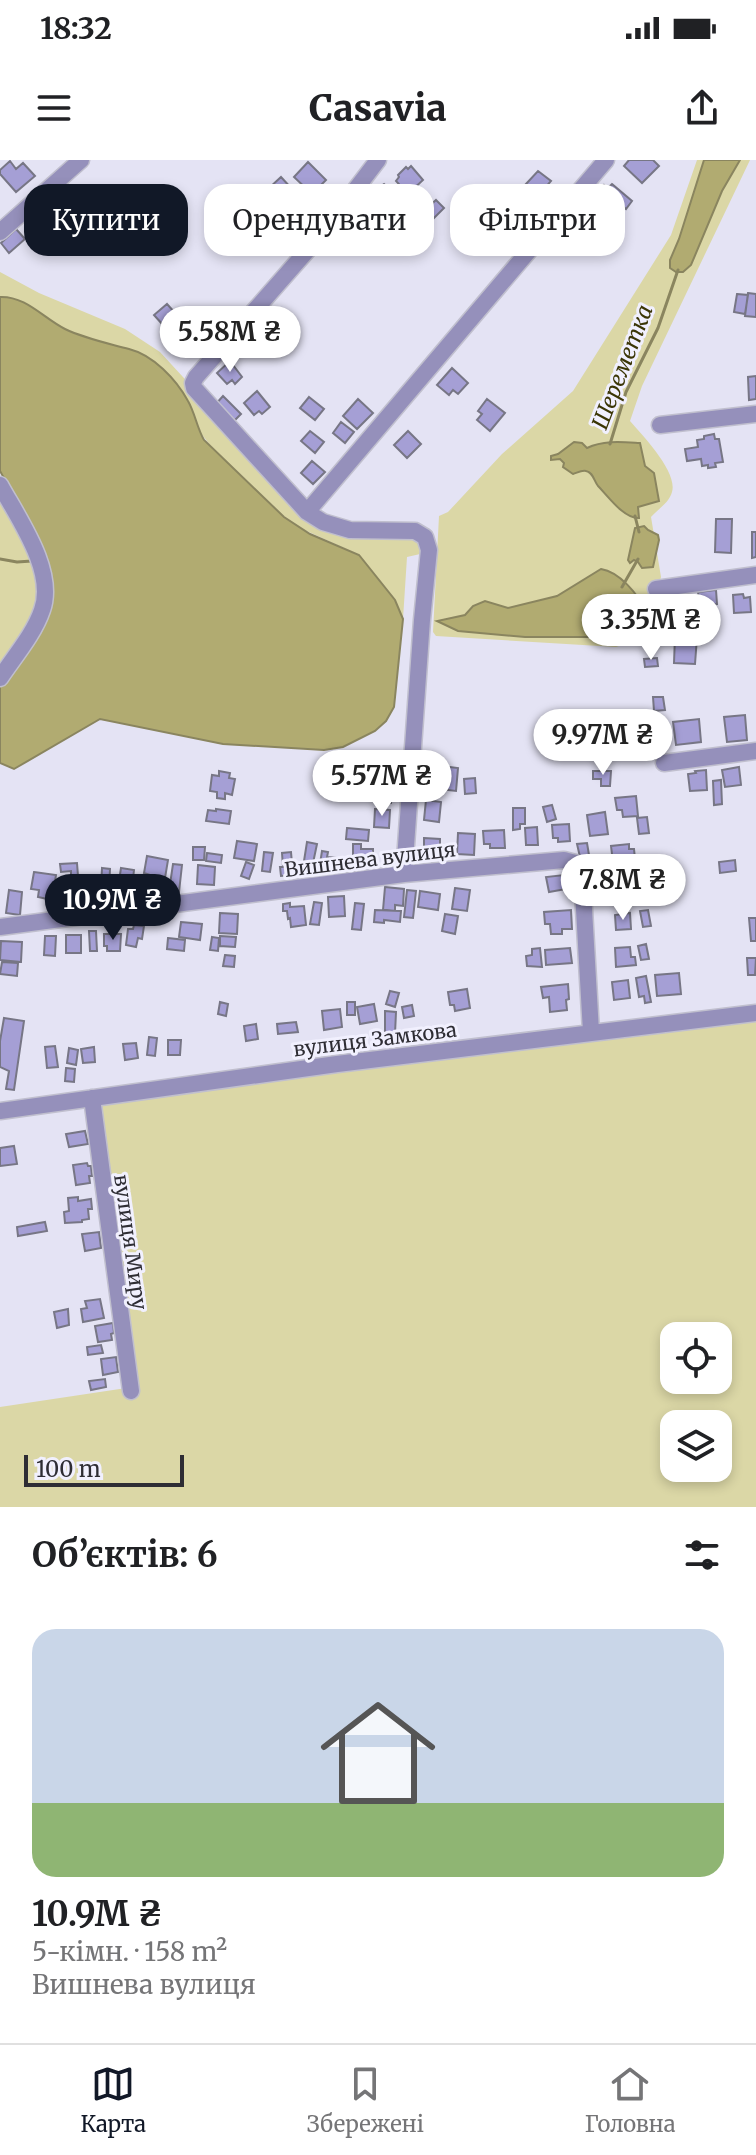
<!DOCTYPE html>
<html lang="uk">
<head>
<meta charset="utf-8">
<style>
  :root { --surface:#fff; --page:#f6f6f6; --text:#202124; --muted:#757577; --line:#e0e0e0; --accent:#111827 }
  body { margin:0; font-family:Merriweather,serif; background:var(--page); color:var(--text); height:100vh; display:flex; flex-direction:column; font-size:30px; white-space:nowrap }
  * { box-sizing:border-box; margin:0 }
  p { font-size:26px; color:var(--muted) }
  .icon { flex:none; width:44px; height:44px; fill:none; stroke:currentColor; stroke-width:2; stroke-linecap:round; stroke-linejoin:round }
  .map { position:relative; height:1347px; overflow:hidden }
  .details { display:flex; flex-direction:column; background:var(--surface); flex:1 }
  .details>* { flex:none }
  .hud { position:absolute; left:24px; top:24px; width:708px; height:72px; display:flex; gap:16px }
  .tools { position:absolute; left:660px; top:1162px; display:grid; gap:16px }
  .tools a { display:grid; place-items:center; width:72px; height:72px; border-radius:16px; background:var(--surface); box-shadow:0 4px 12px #0003; font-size:40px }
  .scale { position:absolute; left:24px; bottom:20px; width:160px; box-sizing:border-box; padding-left:8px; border:4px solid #2e2d34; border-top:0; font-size:22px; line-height:28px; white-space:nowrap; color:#2e2d34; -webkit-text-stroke:6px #f1f0fe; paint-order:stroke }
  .price { position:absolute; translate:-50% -68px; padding:0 18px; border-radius:28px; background:#fff; color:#222; font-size:26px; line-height:52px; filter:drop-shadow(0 2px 4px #0008) }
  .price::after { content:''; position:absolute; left:50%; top:48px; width:24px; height:18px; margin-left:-12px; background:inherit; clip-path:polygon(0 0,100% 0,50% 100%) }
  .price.active { background:var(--accent); color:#fff }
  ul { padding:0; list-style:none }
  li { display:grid; align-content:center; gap:16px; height:424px; padding:0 32px }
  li+li { border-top:2px solid var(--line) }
  li span { display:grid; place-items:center; height:248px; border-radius:24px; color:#555 }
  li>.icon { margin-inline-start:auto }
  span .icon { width:144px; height:144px; fill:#fffc; stroke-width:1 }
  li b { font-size:34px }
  h2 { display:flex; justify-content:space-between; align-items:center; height:96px; padding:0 32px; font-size:34px }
  .tag { padding:0 28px; border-radius:24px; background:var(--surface); box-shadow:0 4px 12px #0003; font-size:28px; line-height:72px }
  .tag.active { background:var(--accent); color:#fff }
  .status { display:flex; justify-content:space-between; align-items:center; height:56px; padding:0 40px; background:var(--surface); direction:ltr }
  .status svg { height:22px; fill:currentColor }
  header { display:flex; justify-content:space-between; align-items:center; height:104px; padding:0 32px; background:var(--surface); font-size:36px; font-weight:800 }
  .tabs { display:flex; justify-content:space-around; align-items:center; height:112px; border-top:2px solid var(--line); background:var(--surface); font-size:22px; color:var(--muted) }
  .tabs a { display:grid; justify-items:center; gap:4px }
  .tabs .active { color:var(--accent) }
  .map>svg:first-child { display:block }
  .green { fill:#dbd7a6; fill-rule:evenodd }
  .water { fill:#b1ab71; stroke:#8a855f; stroke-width:2 }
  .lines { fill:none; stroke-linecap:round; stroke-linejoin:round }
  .stream { stroke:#8a855f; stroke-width:3 }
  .building { fill:#a59fd5; stroke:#777685; stroke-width:2 }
  .minor-casing { stroke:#c0bfce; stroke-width:19 }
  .minor { stroke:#9590bb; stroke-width:16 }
  .labels { text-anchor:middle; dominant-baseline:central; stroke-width:6; stroke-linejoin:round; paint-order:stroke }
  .street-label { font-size:20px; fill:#2e2d34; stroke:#f1f0fe }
  .water-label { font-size:22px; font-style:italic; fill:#3b3606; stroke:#f1f0fe }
</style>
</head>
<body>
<div class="status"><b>18:32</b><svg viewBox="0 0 49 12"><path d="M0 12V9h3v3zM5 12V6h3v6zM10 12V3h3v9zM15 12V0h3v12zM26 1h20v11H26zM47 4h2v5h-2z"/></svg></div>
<header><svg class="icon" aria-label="menu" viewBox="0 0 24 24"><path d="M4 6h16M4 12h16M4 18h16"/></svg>Casavia<svg class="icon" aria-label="share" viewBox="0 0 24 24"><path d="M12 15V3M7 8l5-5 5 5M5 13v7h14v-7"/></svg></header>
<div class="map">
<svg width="756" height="1347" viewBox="0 0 756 1347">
  <rect width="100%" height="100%" fill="#e4e3f4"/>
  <!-- green -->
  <path class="green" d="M697,0H750L642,226L630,261C643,276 678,312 672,332C669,343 658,349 651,357L661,417L648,463L644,470L633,481L616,487L436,476L433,472L439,356L448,352L502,294L573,231L671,75Z
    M0,112L39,133L125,169L160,192L307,352L314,357L408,370L429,392L407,397L403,459L395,440L359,395L298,367L273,348L214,290L199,271L188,241L181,231L154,202L66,170L4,137H0Z
    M0,342C17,369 50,422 35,453C26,472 11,489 0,506Z
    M756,853V1347H0V1247L133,1227L92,938ZM674,1176H718V1220H674ZM674,1264H718V1308H674Z"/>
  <!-- water -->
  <path class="water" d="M704,0H740L722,31L691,105L683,112H676L670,108V100L679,79Z
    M0,137C26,136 43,158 65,169C86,179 107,183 129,189C153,195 176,219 188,241C195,253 197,268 204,280L284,357L310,374L359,395L395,440L403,459L394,547L386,561L375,571L343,587L324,590L223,584L100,559L14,609L0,603V524L47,452L25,356L0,311Z
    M574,282L582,283L587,288C604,280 622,282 640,283L645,306L654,313L659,341L638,347L639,358C624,359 608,336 598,326C594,321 593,312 586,311C581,310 577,313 573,314L563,307L564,303L560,299L551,300V296L558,294Z
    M644,366L648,370L658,375L659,380L653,407L642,408L638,402L634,400L630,403L628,400L635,368Z
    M601,409C620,412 637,434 646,450L641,462L630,474L599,477H525L458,471L437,461L465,455L473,446L485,441L508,448L557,436Z"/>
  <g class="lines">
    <!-- stream -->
    <path class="stream" d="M610,284L626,232L658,168L678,110
      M635,356L639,372
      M0,399L17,402L32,401
      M622,427L638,399"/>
  </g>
  <!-- building -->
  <path class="building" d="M629,0H653L659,6L642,23L624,6Z
    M10,1L16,9L23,3L35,16L16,32L0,14V10Z
    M308,2L326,20L312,34L294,17Z
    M411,6L423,20L408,34L396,21L399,17L398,15L406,7L408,9Z
    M538,11L551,21L539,35L526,24Z
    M281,17L292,29L279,41L268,29Z
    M384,24L396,35L378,52L368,42L376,35L373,32Z
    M612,24L632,41L626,49L615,40L618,37L608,28Z
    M604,25L618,37L612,44L615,47L609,54L592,39Z
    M436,40L444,48L431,61L423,52Z
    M48,59L61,71L39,92L27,79Z
    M16,69L25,79L9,93L1,83Z
    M748,133L756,134V157L745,156Z
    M737,134L748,135L745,154L734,152Z
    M167,144L185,164L172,175L154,155Z
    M225,148L237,159L222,173L214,165L218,161L215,158Z
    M206,169L207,171L210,169L217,176L202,192L194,184L196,182L194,180Z
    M230,201L242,217L235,224L232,220L227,224L217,213Z
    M452,208L468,223L458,234L453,230L449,235L437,225Z
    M756,216V239L749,240L748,217Z
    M257,231L270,247L262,254L259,251L254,255L244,243Z
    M223,236L241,254L233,262L215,245Z
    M309,237L324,249L315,260L300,248Z
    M358,239L373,253L357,269L343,256Z
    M487,239L505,253L490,271L477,260L482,254L478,251Z
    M341,262L354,272L345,283L333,273Z
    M310,271L324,282L315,293L301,281Z
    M408,271L421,284L407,298L394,285Z
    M714,274L715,279H719L723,302L715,303L716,307L708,308V305L702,306L701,299L687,301L685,289L698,287L697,280L704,279V276Z
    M312,301L325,312L313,324L301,313Z
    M716,359H732L731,393L715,392Z
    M752,372H756V397L752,398Z
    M716,430L717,444L700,446L698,432Z
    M743,434L744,438L750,437L751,452L734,453L733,435Z
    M712,446L713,459L699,460L698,447Z
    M675,476L697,477L695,504L674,503Z
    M657,498L658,506L645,507L644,499Z
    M653,537H663L665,550L654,551Z
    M745,555L747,580L727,582L724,557Z
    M699,559L701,582L676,585L673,562Z
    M660,566L664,598L655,599L651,567Z
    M442,606L458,608L456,631L440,629V624L436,623L437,612H442Z
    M739,607L741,625L725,627L722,610Z
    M706,610L707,630L690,631L688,614L696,613L695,611Z
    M219,611L230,613L229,618L235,619L232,635L225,633V639L217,638V632L210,631L212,615L219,616Z
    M593,611H611L610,626H601V619H593Z
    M475,618L476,633L465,634L464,619Z
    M721,620L722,644L714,645L713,621Z
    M375,625L393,627L391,643L374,641Z
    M636,636L638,656L623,657L622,650H617L615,638Z
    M426,640L441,642L439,662L424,660Z
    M552,645L556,659L547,662L543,647Z
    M513,648H525V664H520V669L513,670Z
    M216,649L231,651L229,664L206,661L208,650L216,651Z
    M375,649L390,650L389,668L374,667Z
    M605,652L608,674L590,676L587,655Z
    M647,657L649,673L639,674L637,658Z
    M569,664L570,681L558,682V678H553L552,665Z
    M537,667L538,685H526L525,668Z
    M347,668L369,670L368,681L346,679Z
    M504,670L505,688H490V684H484L483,671Z
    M458,673L475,674L474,695L457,694Z
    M424,678L440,679V700L424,699Z
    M237,681L257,684L254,701L234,698Z
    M307,682L317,684L313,703L304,701Z
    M587,683L589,695L580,697L577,684Z
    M353,684H361V689H373V705H360V698H353Z
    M629,684V689H634L635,699L613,702L611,686Z
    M193,687H205L204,700H193Z
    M322,691L328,692L327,697L337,698L335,715L324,713L325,704H320Z
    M264,692L273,693L270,712L262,711Z
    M291,692L293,715L281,716L280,707H283L282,693Z
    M207,693L222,695L221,703L206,701Z
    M147,696L168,700L165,718L159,716L158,720L150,718V715L144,713Z
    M735,700L736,711L720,713L719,702Z
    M246,702L254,705L249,719L241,716Z
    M77,703L78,716L71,717V711L61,712L60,704Z
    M173,704L182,705L179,732L169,731Z
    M198,705L215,707L214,725L197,724Z
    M102,708L110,709L109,730H101Z
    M121,708L134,710L131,735L123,733L125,722L119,721Z
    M34,712L56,715L52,740L38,737L39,730L31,729Z
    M564,715L566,729L549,732L546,717Z
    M75,716H89L90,731H76Z
    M631,718L633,736L618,737L616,720Z
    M648,718L650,738L640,739L638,719Z
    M385,727L404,729L403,746L395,745V751L383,750Z
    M455,728L470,730L467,751L452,749Z
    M9,730L22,732L20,755L6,753Z
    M407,730L416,731L413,758L404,757Z
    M420,731L440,734L438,750L418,747Z
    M344,736L345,756L329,757L328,737Z
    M314,742L322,743L319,765L310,764Z
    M290,743V747L304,746L306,765L291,767L290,758L288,759L287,751H283V744Z
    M355,743L364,744L361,770L352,769Z
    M375,750L401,751L400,762L384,760V763L374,762Z
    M571,750L572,769H562V774H551L550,764H545L544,752Z
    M648,750L651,766L643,767L640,751Z
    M220,753L238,754L237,774L219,773Z
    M630,753L631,769L616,770L615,755Z
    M445,754L458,756L455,774L442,771Z
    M749,758H756V781H751Z
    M181,762L202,764L200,780L179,777Z
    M134,765L144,766L142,779L138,778L136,787L126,785L128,769H133Z
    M89,771H96L97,791H90Z
    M104,774H121L120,791H107V786H104Z
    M66,775H81V793H66Z
    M45,776H56L55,796L44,795Z
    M220,776L236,777L235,787L220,786Z
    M212,777L219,778L218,791L210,790Z
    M168,778L185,780L184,791L167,789Z
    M1,781L22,782L21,802L0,800Z
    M646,784L649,799L641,800L638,786Z
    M630,787L631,797H635L636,805L616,807L615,788Z
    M540,788L542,807L527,806L526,796L532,795V789Z
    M570,788L572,803L546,805L545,790Z
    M225,795L235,796L234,807L223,806Z
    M747,798H756L755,815H748Z
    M2,802L18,803L17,816L0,814Z
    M679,813L681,834L657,836L655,815Z
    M646,816L651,842L645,843L644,836L639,837L636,818Z
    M628,820L630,838L614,840L612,822Z
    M568,824L569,839L566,840L567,850L550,852L549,837L543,838L541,827Z
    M467,829L470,848L455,851L454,845H450L448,832Z
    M390,831L399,833L395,847L386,844Z
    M220,842L228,844L226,856L218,854Z
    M347,842H355V855H347Z
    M374,844L377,861L360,864L357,847Z
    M412,845L414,856L404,858L402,847Z
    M340,849L342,867L324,870L322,851Z
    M385,851L396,852L395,874H385Z
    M4,858L24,861L14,930L6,929L9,911L0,907V881Z
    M296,862L298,872L278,874L277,864Z
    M256,864L258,879L246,881L244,866Z
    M149,877L157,878L155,896L147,895Z
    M168,880H181L180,895H168Z
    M136,883L138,898L125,900L123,884Z
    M55,886L58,907L47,908L45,887Z
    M94,887L95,902L83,903L81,889Z
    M69,888L78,890L76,905L67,903Z
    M66,908L75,909L74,922L65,921Z
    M85,971L88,984L69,987L66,974Z
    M14,986L17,1004L0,1006V988Z
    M87,1003L88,1006H91L92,1016H89L90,1023L76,1025L73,1005Z
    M78,1037V1041L91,1039L92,1049H88L89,1059L82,1060V1062L65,1063L64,1052L69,1051L68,1038Z
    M45,1062L47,1071L18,1076L17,1067Z
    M99,1072L101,1088L85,1091L82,1074Z
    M100,1139L104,1158L83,1162L81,1149L87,1148L85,1141Z
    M68,1149L69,1165L57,1168L54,1152Z
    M113,1163L114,1173L111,1174L112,1180L98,1182L95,1166Z
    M101,1185L103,1193L88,1195L87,1187Z
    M116,1197L118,1212L103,1215L101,1199Z
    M105,1219L106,1227L91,1230L89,1221Z"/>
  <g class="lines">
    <defs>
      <path id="minor" d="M378,0L320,76L196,217L193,223L194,228L307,352L323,362L350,370L415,371L425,377L429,390L422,460L404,714
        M0,72L81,0
        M660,265L756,254
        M0,325C18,358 56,411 42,450C34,474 14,497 0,518
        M307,352L606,0
        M656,429L756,415
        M664,603L756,591
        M0,767L404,714L564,700L575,703L582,714L591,872
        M92,938L131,1231
        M0,951L337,904L756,853"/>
    </defs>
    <!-- minor casing -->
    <use href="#minor" class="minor-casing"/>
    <!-- minor -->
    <use href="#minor" class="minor"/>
  </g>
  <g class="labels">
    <!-- street labels -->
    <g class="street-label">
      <text transform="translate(370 699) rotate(-7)">Вишнева вулиця</text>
      <text transform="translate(375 879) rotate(-7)">вулиця Замкова</text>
      <text transform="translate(131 1082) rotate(82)">вулиця Миру</text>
    </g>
    <!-- water labels -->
    <g class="water-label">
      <text transform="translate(622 207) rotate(-69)">Шереметка</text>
    </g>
  </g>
</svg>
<div class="tools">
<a><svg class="icon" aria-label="locate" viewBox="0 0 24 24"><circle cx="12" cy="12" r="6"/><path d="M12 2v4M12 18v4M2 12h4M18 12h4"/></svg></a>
<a><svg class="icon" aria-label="layers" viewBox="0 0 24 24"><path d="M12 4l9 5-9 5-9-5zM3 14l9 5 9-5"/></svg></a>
</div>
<div class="scale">100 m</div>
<b class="price" style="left:230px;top:214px">5.58M ₴</b>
<b class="price" style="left:651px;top:502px">3.35M ₴</b>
<b class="price" style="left:603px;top:617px">9.97M ₴</b>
<b class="price" style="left:382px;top:658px">5.57M ₴</b>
<b class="price" style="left:623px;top:762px">7.8M ₴</b>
<b class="price active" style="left:113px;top:782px">10.9M ₴</b>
<div class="hud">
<a class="tag active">Купити</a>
<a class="tag">Орендувати</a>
<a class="tag">Фільтри</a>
</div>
</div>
<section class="details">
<h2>Об’єктів: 6<svg class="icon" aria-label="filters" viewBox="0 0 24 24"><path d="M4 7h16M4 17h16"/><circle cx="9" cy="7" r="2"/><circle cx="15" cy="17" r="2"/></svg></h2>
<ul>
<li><span style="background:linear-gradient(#c9d6e8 70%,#8fb573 0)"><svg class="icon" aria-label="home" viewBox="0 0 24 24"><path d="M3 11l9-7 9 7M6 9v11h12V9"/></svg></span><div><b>10.9M ₴</b><p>5-кімн. · 158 m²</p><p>Вишнева вулиця</p></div></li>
</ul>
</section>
<nav class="tabs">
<a class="active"><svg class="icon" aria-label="map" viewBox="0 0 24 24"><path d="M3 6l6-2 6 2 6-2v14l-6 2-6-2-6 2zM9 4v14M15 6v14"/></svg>Карта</a>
<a><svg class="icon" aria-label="saved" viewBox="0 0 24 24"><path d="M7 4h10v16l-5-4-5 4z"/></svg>Збережені</a>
<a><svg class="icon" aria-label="home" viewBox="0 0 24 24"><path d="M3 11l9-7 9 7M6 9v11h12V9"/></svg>Головна</a>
</nav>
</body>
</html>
